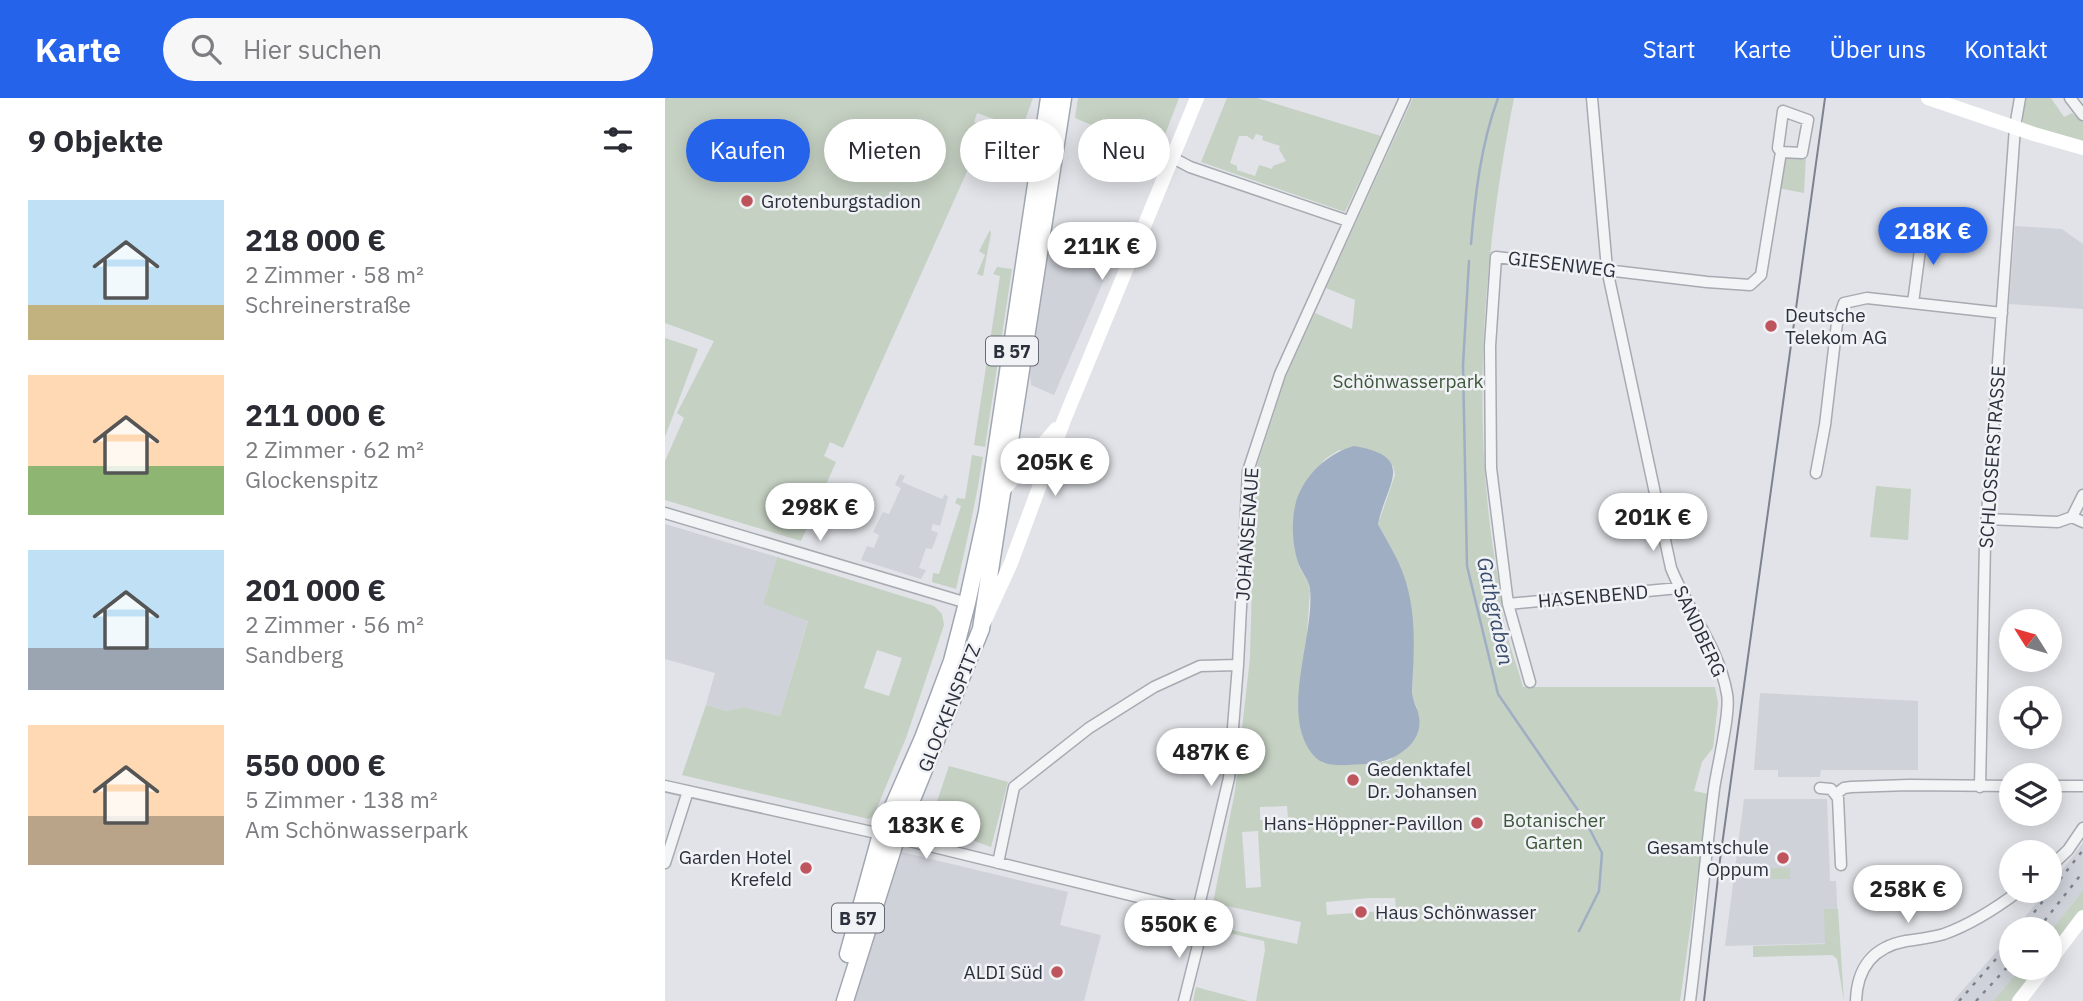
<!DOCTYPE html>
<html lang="de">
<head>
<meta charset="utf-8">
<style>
  :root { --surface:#fff; --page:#f7f7f7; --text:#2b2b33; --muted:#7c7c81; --accent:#2563eb }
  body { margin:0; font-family:"IBM Plex Sans",sans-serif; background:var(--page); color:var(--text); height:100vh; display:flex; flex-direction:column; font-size:26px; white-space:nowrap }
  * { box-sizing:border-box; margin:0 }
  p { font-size:23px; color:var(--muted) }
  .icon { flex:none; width:38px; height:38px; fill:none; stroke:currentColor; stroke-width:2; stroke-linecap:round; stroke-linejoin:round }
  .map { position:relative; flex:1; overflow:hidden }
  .panel { display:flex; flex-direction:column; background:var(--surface); width:665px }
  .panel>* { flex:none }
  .guide { position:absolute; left:21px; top:21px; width:665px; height:63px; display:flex; gap:14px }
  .needle { width:46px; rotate:307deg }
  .fabs { position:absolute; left:1334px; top:511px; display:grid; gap:14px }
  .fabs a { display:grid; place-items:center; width:63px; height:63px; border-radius:50%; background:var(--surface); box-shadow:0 4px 18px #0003; font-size:35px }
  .price { position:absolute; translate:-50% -60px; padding:0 16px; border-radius:24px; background:#fff; color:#222; font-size:23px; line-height:46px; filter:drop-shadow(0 2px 4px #0008) }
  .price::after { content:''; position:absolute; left:50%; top:42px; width:21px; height:16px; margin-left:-10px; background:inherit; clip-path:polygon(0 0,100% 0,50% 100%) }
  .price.selected { background:var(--accent); color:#fff }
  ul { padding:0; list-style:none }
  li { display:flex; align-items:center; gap:21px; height:175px; padding:0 28px }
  li span { display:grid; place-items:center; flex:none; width:196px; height:140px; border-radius:0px; color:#555 }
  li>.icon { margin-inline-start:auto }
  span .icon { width:84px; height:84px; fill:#fffc; stroke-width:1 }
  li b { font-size:30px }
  h2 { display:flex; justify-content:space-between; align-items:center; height:84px; padding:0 28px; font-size:30px }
  .pill { padding:0 24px; border-radius:32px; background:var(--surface); box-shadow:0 4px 18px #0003; font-size:24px; line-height:63px }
  .pill.selected { background:var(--accent); color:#fff }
  header { display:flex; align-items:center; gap:42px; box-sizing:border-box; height:98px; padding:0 35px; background:var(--accent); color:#fff }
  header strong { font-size:33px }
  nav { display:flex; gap:38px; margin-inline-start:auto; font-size:24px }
  .search { width:490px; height:63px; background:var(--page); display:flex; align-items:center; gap:18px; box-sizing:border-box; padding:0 24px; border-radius:38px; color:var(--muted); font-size:26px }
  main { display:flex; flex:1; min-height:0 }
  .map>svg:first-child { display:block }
  .built { fill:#cfd2d9 }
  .green { fill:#c5d1c3; fill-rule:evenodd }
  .water { fill:#a0aec4 }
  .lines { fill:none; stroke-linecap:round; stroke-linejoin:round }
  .stream { stroke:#a0aec4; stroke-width:2.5 }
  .street-casing { stroke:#a7aab1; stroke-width:13 }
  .primary-casing { stroke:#a1a7b2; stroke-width:19 }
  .street { stroke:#f3f4f6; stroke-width:10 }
  .secondary { stroke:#fff; stroke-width:14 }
  .primary { stroke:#fff; stroke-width:16 }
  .tram { stroke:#7c828f; stroke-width:2 }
  .rail { stroke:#7c828f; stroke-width:2.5; stroke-dasharray:3.5 7; stroke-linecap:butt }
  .poi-dot { fill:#be545c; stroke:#f0f2f5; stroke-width:2.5 }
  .labels { text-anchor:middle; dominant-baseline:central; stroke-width:5; stroke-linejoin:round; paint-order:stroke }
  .shield { fill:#f0f2f5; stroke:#666a74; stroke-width:2 }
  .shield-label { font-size:18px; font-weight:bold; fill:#2b303d }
  .poi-label { font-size:19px; fill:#2b303d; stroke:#f0f2f5; text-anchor:start }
  .street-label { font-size:19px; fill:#2b303d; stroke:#f0f2f5 }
  .park-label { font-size:19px; fill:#3d573a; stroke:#f0f2f5 }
  .water-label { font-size:21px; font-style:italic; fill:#3a4d6d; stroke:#f0f2f5 }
</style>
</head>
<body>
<header>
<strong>Karte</strong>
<div class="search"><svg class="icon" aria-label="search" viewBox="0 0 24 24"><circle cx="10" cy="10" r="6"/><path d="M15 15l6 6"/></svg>Hier suchen</div>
<nav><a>Start</a><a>Karte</a><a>Über uns</a><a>Kontakt</a></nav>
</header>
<main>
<section class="panel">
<h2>9 Objekte<svg class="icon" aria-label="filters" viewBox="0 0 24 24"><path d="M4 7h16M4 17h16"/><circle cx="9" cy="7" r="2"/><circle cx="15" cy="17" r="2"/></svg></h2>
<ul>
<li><span style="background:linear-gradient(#bfe0f5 75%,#c2b280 0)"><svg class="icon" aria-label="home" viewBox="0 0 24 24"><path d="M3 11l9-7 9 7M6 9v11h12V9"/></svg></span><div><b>218 000 €</b><p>2 Zimmer · 58 m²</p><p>Schreinerstraße</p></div></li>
<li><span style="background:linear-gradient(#ffd9b3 65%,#8fb573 0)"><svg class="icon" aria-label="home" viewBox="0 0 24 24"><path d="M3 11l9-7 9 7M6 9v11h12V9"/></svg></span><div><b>211 000 €</b><p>2 Zimmer · 62 m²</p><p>Glockenspitz</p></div></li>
<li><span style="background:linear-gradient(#bfe0f5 70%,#9aa5b1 0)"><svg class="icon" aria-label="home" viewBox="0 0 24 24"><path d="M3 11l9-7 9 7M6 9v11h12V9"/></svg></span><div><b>201 000 €</b><p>2 Zimmer · 56 m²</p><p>Sandberg</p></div></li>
<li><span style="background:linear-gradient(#ffd9b3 65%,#b9a48a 0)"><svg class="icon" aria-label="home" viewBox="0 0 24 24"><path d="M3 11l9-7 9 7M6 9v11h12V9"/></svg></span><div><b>550 000 €</b><p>5 Zimmer · 138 m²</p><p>Am Schönwasserpark</p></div></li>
</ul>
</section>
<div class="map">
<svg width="1418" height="903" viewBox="0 0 1418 903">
  <rect width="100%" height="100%" fill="#e1e3e8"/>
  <!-- built -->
  <path class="built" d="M1350,128L1397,131L1418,146V211L1344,206Z
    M390,141L446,166L389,297L366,287L365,273L383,155Z
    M235,376L240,378L237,384L277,401L280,396L283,399L275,428L268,426L266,432L273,435L267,451L261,450L254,470L261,472L256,481L196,462L202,448L209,450L214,437L208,434L218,414L224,416L236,390L230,387Z
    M0,426L112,459L98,506L143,522L115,618L79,609L61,613L41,607L50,575L0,561Z
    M1095,595L1253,603V672H1156L1155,679H1113V672H1089Z
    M1079,701H1162L1165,783H1171L1174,845L1060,848Z
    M1418,745V792L1384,835V831H1350L1381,793H1384V789Z
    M233,753L403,794L395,827L436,837L419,903H188Z
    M1346,837V870H1356L1328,903H1288Z"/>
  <!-- green -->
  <path class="green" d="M0,0H368L357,31L312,15L309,24L322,29L178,350L165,344L159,358L171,364L136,443L0,402V363L19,320L12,315L49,243L0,225Z
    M413,0H514L493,55L410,20Z
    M562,0H592L716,38L680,114L536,64ZM591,36L598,38L597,42L615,48L614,51L621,63L608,68L607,71L594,67L590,78L572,72V68L565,65L574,38H582L588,42Z
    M748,0H849C818,159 804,326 834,486C837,502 837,519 841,533C846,552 853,571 858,589H1050L1053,605L1048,650L1037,664L1029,693L1044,696L1015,903H591L600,852L599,843L546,831L548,821L558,823L557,830L632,846L636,824L548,805L570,693L585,560L590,374L620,281L650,215L687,231L690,202L661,190ZM674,352L728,368L730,377L713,426L731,459L748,569L747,599L752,610L726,662L706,666L657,665L642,536L645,492L643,484L634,469L647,377L660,361ZM622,708L623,721L595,722V709ZM593,733L596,789L581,790L577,734ZM704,800H730L731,812L662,817L661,804Z
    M1358,0H1386L1399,19L1407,15L1418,24V47L1359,26L1356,18Z
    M1118,57L1141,58L1139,95L1113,90Z
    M325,132L326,135L318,178L312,176L320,157L314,153Z
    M332,169L347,171L320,349L309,347L335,178L328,176Z
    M0,240L33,251L0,339Z
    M307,357L318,359C311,403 301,447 291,491L267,484L268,475L274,476L296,408L290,405L292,400L300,401Z
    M1211,388L1246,391L1243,442L1205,439Z
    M112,459L269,508L277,516L279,527L241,640L209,717L204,721L17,677L41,607L61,613L79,609L115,618L143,523L98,506ZM212,552L237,560L224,598L199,590Z
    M284,668L343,684L326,749L264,727Z
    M1106,770H1125V781H1106Z
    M1418,792V813L1384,858V835Z
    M1159,811H1173L1179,903L1172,861L1167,857L1088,859V848L1160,846Z
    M1356,870H1375L1348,903H1328Z
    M531,889L583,903H528Z"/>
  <!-- water -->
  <path class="water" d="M689,348C753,359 721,386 713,426C722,443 733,460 739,478C752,516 749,554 747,593C747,603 753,610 754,619C759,647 726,665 702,666C687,666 662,671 651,660C612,621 650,540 645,491C644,482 637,475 634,467C627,448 626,423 631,404C639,377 663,355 689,348Z"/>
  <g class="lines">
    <!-- stream -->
    <path class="stream" d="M806,146C810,97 816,46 833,0
      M804,163L798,267L802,468L833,596L921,724L937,755L934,793L914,833"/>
    <defs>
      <path id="street" d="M927,0L942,171L1006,470C1023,513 1054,549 1062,596C1066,614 1052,669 1049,691C1040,762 1034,832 1025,903
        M1405,0L1418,17
        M1118,13L1143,22L1137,55L1116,54L1113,50Z
        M508,60L525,69L683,123
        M1248,205L1258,129
        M1151,375L1160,327L1172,225L1179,205L1202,200L1337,215
        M0,415L302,505
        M1407,419L1418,397
        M1322,421L1393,424L1407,419L1418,424
        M843,506L1014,490
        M865,584L843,506L826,370L825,248L831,159L1042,184L1085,187L1096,177L1116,54
        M0,688L216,736L526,812L532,816
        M1384,688H1418
        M1315,689L1320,445L1350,29L1355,0
        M1155,690L1166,691L1173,700L1176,767
        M1171,696L1179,690L1186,689L1244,687L1346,688
        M0,765L23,693
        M333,765L349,689L424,630L489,589L535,568L573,567
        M1384,770L1403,752L1418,730
        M532,816L564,680L573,567L583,373L615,276L740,0
        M519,903L537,831L536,823L532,816
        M1191,903C1192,870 1208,849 1241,843C1254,841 1266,840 1279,836C1307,826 1330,811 1354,793"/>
      <path id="primary" d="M183,856L216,736L258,640L287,563L302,505L322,414L384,0
        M180,903L231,741L316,531L398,0"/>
    </defs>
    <!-- street casing -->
    <use href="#street" class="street-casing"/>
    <!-- primary casing -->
    <use href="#primary" class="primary-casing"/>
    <!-- street -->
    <use href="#street" class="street"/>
    <!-- secondary -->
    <path class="secondary" d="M1263,0L1369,36L1418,50
      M334,397L391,331
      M319,524L346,465L399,322L532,0
      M1384,864L1418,819
      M1354,903L1380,870"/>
    <!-- primary -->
    <use href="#primary" class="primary"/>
    <!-- tram -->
    <path class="tram" d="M1039,903L1055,762L1160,0"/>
    <!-- rail -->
    <path class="rail" d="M1356,831L1418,752
      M1373,831L1418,774
      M1294,903L1346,844
      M1311,903L1346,865"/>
  </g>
  <!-- markers -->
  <g class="poi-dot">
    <circle cx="82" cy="103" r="7"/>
    <circle cx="1106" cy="228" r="7"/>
    <circle cx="688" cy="682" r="7"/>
    <circle cx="812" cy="725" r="7"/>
    <circle cx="1118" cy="760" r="7"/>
    <circle cx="141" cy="770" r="7"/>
    <circle cx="696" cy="814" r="7"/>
    <circle cx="392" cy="874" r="7"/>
  </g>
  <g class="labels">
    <!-- shield labels -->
    <g class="shield">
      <rect x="321" y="238.5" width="52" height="29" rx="5"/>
      <rect x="167" y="805.5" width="52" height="29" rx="5"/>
    </g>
    <g class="shield-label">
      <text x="347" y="253">B 57</text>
      <text x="193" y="820">B 57</text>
    </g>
    <!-- poi labels -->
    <g class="poi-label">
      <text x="96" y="103">Grotenburgstadion</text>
      <text x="1120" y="217">Deutsche<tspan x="1120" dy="22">Telekom AG</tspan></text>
      <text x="702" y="671">Gedenktafel<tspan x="702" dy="22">Dr. Johansen</tspan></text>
      <text x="798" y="725" text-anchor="end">Hans-Höppner-Pavillon</text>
      <text x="1104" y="749" text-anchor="end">Gesamtschule<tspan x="1104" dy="22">Oppum</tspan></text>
      <text x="127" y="759" text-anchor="end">Garden Hotel<tspan x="127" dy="22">Krefeld</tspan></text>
      <text x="710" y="814">Haus Schönwasser</text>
      <text x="378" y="874" text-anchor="end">ALDI Süd</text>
    </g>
    <!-- street labels -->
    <g class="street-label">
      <text transform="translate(897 166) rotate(7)">GIESENWEG</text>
      <text transform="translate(1327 359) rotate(-86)">SCHLOSSERSTRASSE</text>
      <text transform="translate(582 436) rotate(-86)">JOHANSENAUE</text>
      <text transform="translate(928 498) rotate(-5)">HASENBEND</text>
      <text transform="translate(1035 533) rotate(65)">SANDBERG</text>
      <text transform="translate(284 610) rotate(-68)">GLOCKENSPITZ</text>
    </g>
    <!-- park labels -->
    <g class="park-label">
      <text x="743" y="283">Schönwasserpark</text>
      <text x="889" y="722">Botanischer<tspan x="889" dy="22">Garten</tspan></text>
    </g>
    <!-- water labels -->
    <g class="water-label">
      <text transform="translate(831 513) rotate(78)">Gathgraben</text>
    </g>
  </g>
</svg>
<div class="fabs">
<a><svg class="needle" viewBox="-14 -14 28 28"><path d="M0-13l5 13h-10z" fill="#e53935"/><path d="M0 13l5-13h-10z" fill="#7c7c81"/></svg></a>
<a><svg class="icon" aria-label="locate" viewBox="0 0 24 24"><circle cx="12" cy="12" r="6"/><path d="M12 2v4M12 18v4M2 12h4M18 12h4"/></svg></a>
<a><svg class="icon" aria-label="layers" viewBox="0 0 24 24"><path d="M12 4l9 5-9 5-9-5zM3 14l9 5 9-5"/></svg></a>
<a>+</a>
<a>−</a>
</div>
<b class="price selected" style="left:1268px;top:169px">218K €</b>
<b class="price" style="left:437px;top:184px">211K €</b>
<b class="price" style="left:390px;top:400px">205K €</b>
<b class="price" style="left:155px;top:445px">298K €</b>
<b class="price" style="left:988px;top:455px">201K €</b>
<b class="price" style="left:546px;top:690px">487K €</b>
<b class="price" style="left:261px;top:763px">183K €</b>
<b class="price" style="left:1243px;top:827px">258K €</b>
<b class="price" style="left:514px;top:862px">550K €</b>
<div class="guide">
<a class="pill selected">Kaufen</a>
<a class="pill">Mieten</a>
<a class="pill">Filter</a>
<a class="pill">Neu</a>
</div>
</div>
</main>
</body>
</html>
